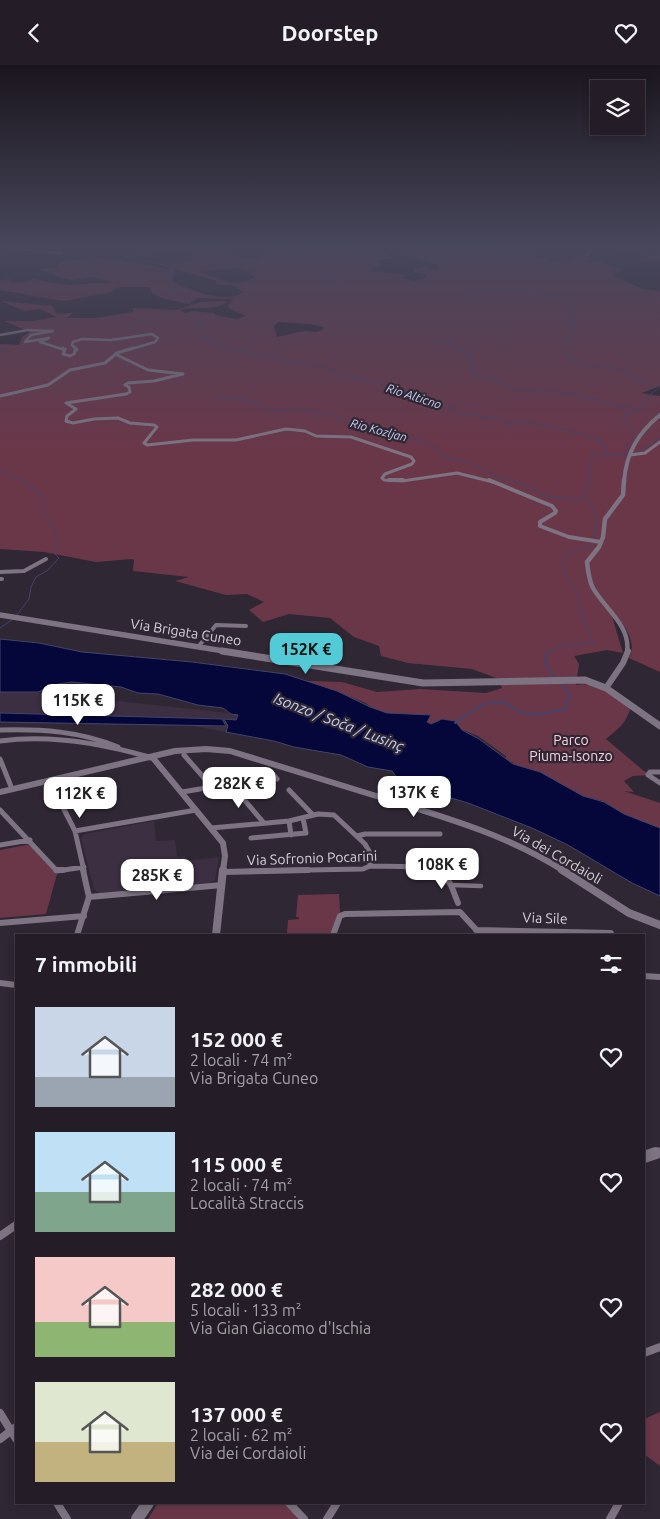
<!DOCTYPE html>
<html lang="it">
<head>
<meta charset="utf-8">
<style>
  :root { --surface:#241d27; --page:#2c262f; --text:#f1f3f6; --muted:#a3a2a7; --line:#413b44; --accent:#52cbd7 }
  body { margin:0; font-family:Ubuntu,sans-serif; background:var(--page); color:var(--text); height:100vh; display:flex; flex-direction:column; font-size:19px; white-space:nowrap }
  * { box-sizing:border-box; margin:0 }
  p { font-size:16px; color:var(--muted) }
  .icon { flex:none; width:28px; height:28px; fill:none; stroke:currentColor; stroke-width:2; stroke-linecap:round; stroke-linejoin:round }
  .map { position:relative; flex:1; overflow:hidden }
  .panel { position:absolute; left:15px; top:869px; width:630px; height:570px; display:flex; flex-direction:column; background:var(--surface); border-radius:0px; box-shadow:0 2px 8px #0003,0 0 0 1px var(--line) }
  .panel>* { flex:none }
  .buttons { position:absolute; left:590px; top:15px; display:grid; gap:10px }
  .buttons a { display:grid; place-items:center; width:55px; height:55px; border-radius:0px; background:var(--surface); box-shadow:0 2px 8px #0003,0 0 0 1px var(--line); font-size:25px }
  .price { position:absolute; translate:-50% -42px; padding:0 11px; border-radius:10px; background:#fff; color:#222; font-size:16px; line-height:32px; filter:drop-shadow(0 1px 2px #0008) }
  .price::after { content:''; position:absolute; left:50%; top:30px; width:15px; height:11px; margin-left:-8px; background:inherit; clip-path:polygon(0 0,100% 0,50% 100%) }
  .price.active { background:var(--accent); color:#111 }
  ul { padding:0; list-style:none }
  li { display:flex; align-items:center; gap:15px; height:125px; padding:0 20px }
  li span { display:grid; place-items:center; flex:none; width:140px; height:100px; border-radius:0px; color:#555 }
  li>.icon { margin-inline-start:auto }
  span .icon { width:60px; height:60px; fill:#fffc; stroke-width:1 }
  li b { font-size:21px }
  h2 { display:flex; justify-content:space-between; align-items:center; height:60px; padding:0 20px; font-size:21px }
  header { display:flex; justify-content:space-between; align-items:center; height:65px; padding:0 20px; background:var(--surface); font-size:22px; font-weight:600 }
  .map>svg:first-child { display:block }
  .built { fill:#3b2f41 }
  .green { fill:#6a3749; fill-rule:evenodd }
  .water { fill:#05063a; stroke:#44436a }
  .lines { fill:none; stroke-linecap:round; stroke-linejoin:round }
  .stream-far1 { stroke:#44436a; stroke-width:1 }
  .stream { stroke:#44436a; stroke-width:2 }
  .pedestrian { stroke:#7d7382; stroke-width:4.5 }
  .minor-far5 { stroke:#7d7382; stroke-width:2.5 }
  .minor-far4 { stroke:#7d7382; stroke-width:3 }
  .minor-far3 { stroke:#7d7382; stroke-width:4 }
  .minor-far2 { stroke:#7d7382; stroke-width:5 }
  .minor-far1 { stroke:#7d7382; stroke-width:6 }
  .minor { stroke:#7d7382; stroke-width:8 }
  .tertiary-far3 { stroke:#7d7382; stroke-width:4 }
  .tertiary-far2 { stroke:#7d7382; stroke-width:4.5 }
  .tertiary-far1 { stroke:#7d7382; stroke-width:6 }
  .tertiary { stroke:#7d7382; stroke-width:8 }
  .secondary-far3 { stroke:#7d7382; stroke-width:5.5 }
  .secondary-far2 { stroke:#7d7382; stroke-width:7 }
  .secondary-far1 { stroke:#7d7382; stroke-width:9 }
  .secondary { stroke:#7d7382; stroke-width:12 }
  .labels { text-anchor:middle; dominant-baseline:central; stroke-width:4.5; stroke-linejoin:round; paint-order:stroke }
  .far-water-label { font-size:12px; font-style:italic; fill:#c6d2f6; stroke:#302734 }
  .street-label { font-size:14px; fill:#d6d1d9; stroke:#302734 }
  .park-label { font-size:14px; fill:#fbd0dd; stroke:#302734 }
  .water-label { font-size:15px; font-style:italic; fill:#c6d2f6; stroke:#302734 }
</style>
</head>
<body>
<header><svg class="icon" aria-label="back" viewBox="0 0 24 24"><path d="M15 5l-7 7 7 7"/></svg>Doorstep<svg class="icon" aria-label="heart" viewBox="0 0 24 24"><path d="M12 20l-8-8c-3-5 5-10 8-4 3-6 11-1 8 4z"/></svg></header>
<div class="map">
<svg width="660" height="1454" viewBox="0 0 660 1454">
  <rect width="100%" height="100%" fill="#302734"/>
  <!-- built -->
  <path class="built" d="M25,626L238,649L236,655L228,661L226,667L193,661L0,658V627Z
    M154,756L156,776L175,775L177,792L185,791L186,796L219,792L215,815L210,818L99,828L94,824L81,773L85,769Z"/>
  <!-- green -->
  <path class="green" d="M156,182H221L219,183H230C237,194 247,194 259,193L263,189L277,185L278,182H350L361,188L389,185L395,183L391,182L531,183L533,185L521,187L535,190L536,193H550L547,196L564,195L559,193L573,194L577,190L595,193L586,195L587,197L603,195L604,198L623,205L614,209L616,212L643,224L660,226V321L642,328L660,331V607L629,593C638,576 623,559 613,547L611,548L623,588L607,585L574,591L579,599L576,620C597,616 614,632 631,642C625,660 619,663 606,674L645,707H650L648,710L633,711L624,716L634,727L624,726L660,738V764L624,749L603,736L583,731L540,707L513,699L514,698L506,695V691L478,671L461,664L455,656L442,654L431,659L427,657L431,650C414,649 377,652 366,638L307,616L342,617L377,627L420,624L486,628L502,623L499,614L472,604L408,598L381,591L379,581L354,572L330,553L289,549L263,557L249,545L264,537L247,529L226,530L175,516L189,512L133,506L134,495L132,494L96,497L44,487L0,484V279L19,280L22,272L30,267L4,256H33L56,252L40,244L25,246L1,236L52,241L57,249L73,248L67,253H95L133,247V243L177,245L192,240L162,233L152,228L150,222H119L111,227L64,236L0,225V215L10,214L12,218L25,217L34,214L53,218L72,220L112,217L92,212L74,215L57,212L51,207L37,205L58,202V198L66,196L111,192L110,194L172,204L146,195L168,200L194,195L191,190L176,191L157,189L139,193L138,188L159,183ZM395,188L439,201L437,205H429L426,201L415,204L413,208L425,209L428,212L414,216L402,213L406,210L371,206L374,202L384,199L378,198L380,195L394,193L385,189ZM239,203L255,212C236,224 218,215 200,206ZM174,204L214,215L216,216V220H232L244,227C228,240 188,225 172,216ZM197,233L233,234L228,241L230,244L246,251L236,254L216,250L214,248L193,246L185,248L180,245C196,240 213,248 228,236L200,237L193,240L190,238ZM278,257L310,259L323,262L324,264L317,267L304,266L277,272L274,261Z
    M602,182H619L643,187L644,190H660V196L634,195L640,194L636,193L648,192L618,188Z
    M32,779L57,809L46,849L0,853V785Z
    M339,829L340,847L330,870L287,869L288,855L299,854V852H296L298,830Z
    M660,1347V1401L644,1389V1354Z
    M158,1438H285L299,1454H148Z"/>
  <!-- water -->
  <path class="water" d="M0,574L39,578L82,587L192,597L285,609L337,626L370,642L387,648L431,650L427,657L431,659L442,654L455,656L462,665L479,674L513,699L540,707L583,731L604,737L624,749L660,763V831L632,818L568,780L532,763L468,738L401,718L392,706L368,702L341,690L294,682L274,676L226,667L228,661L224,654L236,655L238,650L231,649L223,643L198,640L158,629L138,628L121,622L72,617L58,619L38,627H0Z
    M0,648L222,654L226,661L0,657Z"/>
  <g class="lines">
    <!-- stream-far1 -->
    <path class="stream-far1" d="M113,182L118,184L115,188
      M301,182L294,188L308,202L323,205L334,210L328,214L340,221
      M490,182L520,190
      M609,182L660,186
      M115,189L171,202L173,205
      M173,205L170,222L190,238
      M466,225C491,225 552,219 569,240C572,244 572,253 575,258L570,267L572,271L565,280L567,292L581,299L620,304L654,322
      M198,253L197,258L202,260L200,269L207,272L203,274L210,275V277L232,285L248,286L255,290L274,291L284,296L320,301L336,307L334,309L356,312L413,328L433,339L453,342L458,349H474L483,352L495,351L507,358L524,357L550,361L597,373L600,374L596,376L608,382L606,389
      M433,275L446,277L461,283L460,285L465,286L472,292L469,297L476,303L469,306L471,308L498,315L511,323L570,328L636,345
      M0,281L4,285L0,287
      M215,331L251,336L260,339L269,346L304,345L334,350L350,358L375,361L394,371L425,376L445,390L443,392L445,393L465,396L493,410L529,421L546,431L588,435
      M637,388L660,373
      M0,405L26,418L43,432L42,448C56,459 58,472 55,489L59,493L48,505L36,512L31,522L29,534L16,551
      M0,563L13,554
      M549,587L562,581L594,578L583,554L577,527L563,504L566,487L590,482C598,462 601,448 584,432L591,405L588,395L593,391L628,389L627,379L635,376L637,371L624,357V351L644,341L651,329L660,322"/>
    <!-- stream -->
    <path class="stream" d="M550,586L546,589L545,599L556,613
      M455,658C469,648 489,631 507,639C515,642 518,648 527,649C538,651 554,646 565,644L570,630L561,618"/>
    <!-- pedestrian -->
    <path class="pedestrian" d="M451,820L481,821"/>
    <!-- minor-far5 -->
    <path class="minor-far5" d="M7,183L60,188
      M586,190L594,182
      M0,270L28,265L53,266L31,270L25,277L49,273L40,277L65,285
      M77,285L72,280L73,277L82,274L111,275L152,269L158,273L155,277L128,285"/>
    <!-- minor-far4 -->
    <path class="minor-far4" d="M63,283L65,284L63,289L70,291L74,289L76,283
      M115,289L148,305L183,309L154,316L128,318L125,320L129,322L130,327L126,329L66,338L76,344L67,351L66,356L73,358L94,354L118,353L130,358L154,360L157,362L144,378L147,380L193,375H236L286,364L305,366L316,371L351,372L411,392L414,396L412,399L385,409L382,413L384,415L402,416L457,408L493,417
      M0,331L48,320L70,305L105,298L117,288L133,283
      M630,390L645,388L660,377"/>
    <!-- minor-far3 -->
    <path class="minor-far3" d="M389,415H403
      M489,415L552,441L556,446L555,448L540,457V461L569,472L601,477
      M0,507L24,506L46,494
      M0,514H2
      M198,582L216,560L246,561"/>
    <!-- minor-far2 -->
    <path class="minor-far2" d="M0,665C41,664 80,666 118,682
      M0,676C50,669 101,678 149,692
      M184,690L212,722
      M0,694L12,724
      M660,707H650L648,710L660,718
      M49,715L75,766L84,806
      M229,717L264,758
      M289,725L313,750
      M182,727L212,722L265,705L271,707L277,714
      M0,745L57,806L84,802
      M289,756L291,770
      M211,763L289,756L318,749L334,750L365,779L370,788V801
      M75,766L196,745
      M357,771L365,769H440
      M251,773L306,768L303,753
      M0,780L30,775
      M250,806L363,804L370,801L432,802L440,804L442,806"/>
    <!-- minor-far1 -->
    <path class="minor-far1" d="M56,805H63
      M441,805L451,820L458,838
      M223,807L308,805
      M89,832L222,820
      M0,858L84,851
      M476,865L611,868L612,870
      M77,870L89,832L83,805
      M333,870L340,851L345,849L460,847L481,870
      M644,911L660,912
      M0,918L16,920"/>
    <!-- minor -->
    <path class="minor" d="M0,1171L16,1160
      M644,1288L660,1282
      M0,1348L16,1374
      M0,1374L16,1362
      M57,1438L67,1454
      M289,1438L304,1454
      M327,1454L337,1438
      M610,1454L619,1438"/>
    <!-- tertiary-far3 -->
    <path class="tertiary-far3" d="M624,417C626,388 638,368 660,350"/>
    <!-- tertiary-far2 -->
    <path class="tertiary-far2" d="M624,415L623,430L605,454L603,472L599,482L587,497C588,506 589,516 593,523C605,544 631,561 627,587"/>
    <!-- tertiary-far1 -->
    <path class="tertiary-far1" d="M606,623L623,598L628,586
      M149,692L153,693L223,778L225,791L223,806
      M0,727L175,686L206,684L230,686C282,702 334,718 386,734C448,753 509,771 564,806"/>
    <!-- tertiary -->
    <path class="tertiary" d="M562,805L629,848L660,860
      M216,870L223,805"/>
    <!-- secondary-far3 -->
    <path class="secondary-far3" d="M0,550L230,587"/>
    <!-- secondary-far2 -->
    <path class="secondary-far2" d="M222,586L423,618L585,615L606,623L660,661"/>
    <!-- secondary-far1 -->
    <path class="secondary-far1" d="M652,1090L660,1087"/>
    <!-- secondary -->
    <path class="secondary" d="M644,1092L656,1088
      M137,1454L148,1438"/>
  </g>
  <!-- sky -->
  <linearGradient id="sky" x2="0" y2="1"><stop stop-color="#1a151d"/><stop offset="0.47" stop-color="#48475c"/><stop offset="1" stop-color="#48475c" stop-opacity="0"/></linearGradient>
  <rect width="660" height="385" fill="url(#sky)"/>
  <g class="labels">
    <!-- far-water labels -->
    <g class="far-water-label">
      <text transform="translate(414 331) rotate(18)">Rio Alticno</text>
      <text transform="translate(379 365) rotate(15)">Rio Kozljan</text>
    </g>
    <!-- street labels -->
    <g class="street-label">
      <text transform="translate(186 567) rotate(9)">Via Brigata Cuneo</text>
      <text transform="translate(557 790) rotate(30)">Via dei Cordaioli</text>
      <text transform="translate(312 793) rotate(-2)">Via Sofronio Pocarini</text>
      <text transform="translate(545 853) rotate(2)">Via Sile</text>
    </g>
    <!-- park labels -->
    <g class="park-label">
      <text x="571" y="675">Parco<tspan x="571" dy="16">Piuma-Isonzo</tspan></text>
    </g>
    <!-- water labels -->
    <g class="water-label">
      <text transform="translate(339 657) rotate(21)">Isonzo / Soča / Lusinç</text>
    </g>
  </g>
</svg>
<div class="buttons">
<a><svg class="icon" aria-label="layers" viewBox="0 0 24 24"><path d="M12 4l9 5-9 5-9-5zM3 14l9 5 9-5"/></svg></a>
</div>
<b class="price active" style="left:306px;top:610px">152K €</b>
<b class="price" style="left:78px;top:661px">115K €</b>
<b class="price" style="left:239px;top:744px">282K €</b>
<b class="price" style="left:414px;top:753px">137K €</b>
<b class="price" style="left:80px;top:754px">112K €</b>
<b class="price" style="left:442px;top:825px">108K €</b>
<b class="price" style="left:157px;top:836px">285K €</b>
<section class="panel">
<h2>7 immobili<svg class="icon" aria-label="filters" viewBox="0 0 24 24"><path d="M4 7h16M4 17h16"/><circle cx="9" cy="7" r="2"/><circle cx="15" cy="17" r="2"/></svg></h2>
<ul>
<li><span style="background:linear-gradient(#c9d6e8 70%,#9aa5b1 0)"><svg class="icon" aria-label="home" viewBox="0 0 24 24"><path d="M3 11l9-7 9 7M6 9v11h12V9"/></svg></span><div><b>152 000 €</b><p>2 locali · 74 m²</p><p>Via Brigata Cuneo</p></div><svg class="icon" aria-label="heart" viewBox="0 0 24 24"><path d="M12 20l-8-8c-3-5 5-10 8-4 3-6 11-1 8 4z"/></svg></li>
<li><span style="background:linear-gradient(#bfe0f5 60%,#7fa58c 0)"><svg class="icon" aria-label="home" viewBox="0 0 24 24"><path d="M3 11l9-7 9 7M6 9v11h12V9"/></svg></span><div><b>115 000 €</b><p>2 locali · 74 m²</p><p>Località Straccis</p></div><svg class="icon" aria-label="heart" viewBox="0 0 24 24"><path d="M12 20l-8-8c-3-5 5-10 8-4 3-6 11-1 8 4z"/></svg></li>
<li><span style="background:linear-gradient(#f6c9c9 65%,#8fb573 0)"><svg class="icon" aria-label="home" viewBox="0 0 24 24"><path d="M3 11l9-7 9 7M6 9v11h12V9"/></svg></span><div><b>282 000 €</b><p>5 locali · 133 m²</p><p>Via Gian Giacomo d'Ischia</p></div><svg class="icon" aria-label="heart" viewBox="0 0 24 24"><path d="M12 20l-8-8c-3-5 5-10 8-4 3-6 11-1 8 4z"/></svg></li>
<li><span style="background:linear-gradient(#dfe7d0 60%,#c2b280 0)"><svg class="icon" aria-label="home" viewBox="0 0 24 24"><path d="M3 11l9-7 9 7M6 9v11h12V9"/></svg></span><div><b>137 000 €</b><p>2 locali · 62 m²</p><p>Via dei Cordaioli</p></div><svg class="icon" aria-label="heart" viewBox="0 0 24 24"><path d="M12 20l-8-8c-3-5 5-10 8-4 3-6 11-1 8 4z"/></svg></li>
</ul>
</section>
</div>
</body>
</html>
